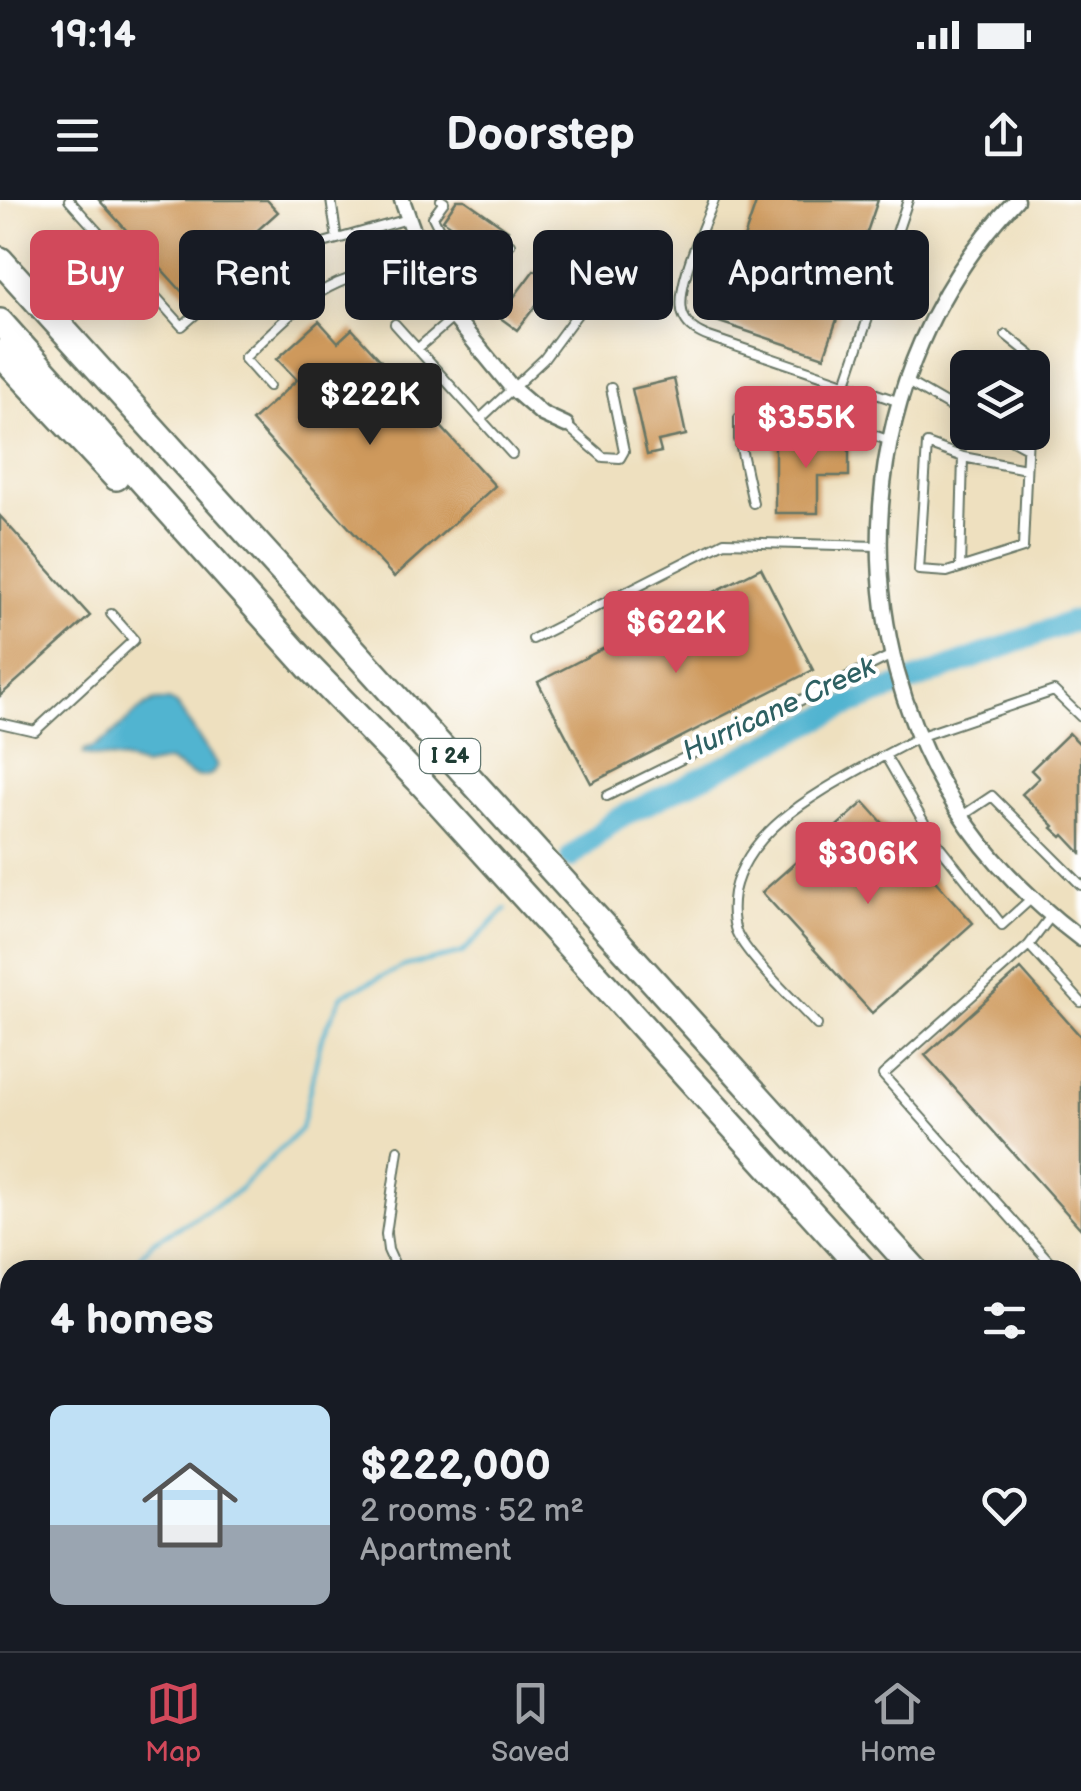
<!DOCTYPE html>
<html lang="en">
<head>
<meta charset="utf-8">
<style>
  :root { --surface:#171b24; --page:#242831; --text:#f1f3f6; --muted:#9ea1a6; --line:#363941; --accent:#d1495b }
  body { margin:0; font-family:"Balsamiq Sans",sans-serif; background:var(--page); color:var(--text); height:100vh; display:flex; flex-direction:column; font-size:38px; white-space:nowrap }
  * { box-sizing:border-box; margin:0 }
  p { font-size:32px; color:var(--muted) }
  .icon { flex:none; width:55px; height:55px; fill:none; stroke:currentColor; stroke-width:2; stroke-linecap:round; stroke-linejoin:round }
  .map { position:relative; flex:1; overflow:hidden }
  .drawer { position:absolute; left:0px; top:1060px; width:1082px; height:392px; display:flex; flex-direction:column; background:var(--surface); border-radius:30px 30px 0 0; box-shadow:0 5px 25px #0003 }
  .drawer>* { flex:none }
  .banner { position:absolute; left:30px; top:30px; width:1022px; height:90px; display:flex; gap:20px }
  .tools { position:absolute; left:950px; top:150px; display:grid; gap:20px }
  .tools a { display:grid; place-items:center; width:100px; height:100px; border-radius:15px; background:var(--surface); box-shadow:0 5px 25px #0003; font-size:50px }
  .price { position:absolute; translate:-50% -85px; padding:0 22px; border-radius:10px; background:var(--accent); color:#fff; font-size:32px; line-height:65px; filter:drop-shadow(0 2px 5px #0008) }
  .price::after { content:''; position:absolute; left:50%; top:60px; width:30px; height:22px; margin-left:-15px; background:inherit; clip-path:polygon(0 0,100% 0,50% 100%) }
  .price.on { background:#222; color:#fff }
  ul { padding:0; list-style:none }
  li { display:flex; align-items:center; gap:30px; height:250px; padding:0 50px }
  li span { display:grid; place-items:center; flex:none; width:280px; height:200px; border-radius:15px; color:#555 }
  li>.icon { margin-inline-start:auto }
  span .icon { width:120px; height:120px; fill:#fffc; stroke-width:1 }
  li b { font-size:42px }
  h2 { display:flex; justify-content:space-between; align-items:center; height:120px; padding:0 50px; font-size:42px }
  .pill { padding:0 35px; border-radius:15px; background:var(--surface); box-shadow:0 5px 25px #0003; font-size:35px; line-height:90px }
  .pill.on { background:var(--accent); color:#fff }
  .status { display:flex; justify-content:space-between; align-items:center; height:70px; padding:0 50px; background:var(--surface); direction:ltr }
  .status svg { height:28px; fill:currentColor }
  header { display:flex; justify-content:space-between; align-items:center; height:130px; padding:0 50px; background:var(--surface); font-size:45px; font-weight:600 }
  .tab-bar { display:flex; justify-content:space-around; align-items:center; height:140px; border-top:2px solid var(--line); background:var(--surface); font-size:28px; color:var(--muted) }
  .tab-bar a { display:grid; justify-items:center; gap:5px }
  .tab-bar .on { color:var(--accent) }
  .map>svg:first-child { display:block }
  .water { fill:#51b4d0; stroke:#387882; stroke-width:2.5 }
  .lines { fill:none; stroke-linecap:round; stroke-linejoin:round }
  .stream { stroke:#51b4d0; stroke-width:4 }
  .river { stroke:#51b4d0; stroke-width:22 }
  .building { fill:#ce995c }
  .service-casing { stroke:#677665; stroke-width:12 }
  .minor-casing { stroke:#677665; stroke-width:19 }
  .motorway-casing { stroke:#677665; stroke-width:30 }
  .service { stroke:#fff; stroke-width:8 }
  .minor { stroke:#fff; stroke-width:14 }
  .motorway { stroke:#fff; stroke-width:25 }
  .labels { text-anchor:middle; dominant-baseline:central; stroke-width:8; stroke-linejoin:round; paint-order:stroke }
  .shield { fill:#fff; stroke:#627771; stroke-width:2.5 }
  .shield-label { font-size:22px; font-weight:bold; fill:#1f3d34 }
  .water-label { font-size:28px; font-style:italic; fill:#2e6163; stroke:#fff }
</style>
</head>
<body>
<div class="status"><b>19:14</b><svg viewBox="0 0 49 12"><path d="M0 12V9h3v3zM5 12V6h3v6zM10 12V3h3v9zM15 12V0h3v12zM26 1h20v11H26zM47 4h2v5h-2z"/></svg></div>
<header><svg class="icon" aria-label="menu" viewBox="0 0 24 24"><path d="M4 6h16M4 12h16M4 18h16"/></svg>Doorstep<svg class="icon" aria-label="share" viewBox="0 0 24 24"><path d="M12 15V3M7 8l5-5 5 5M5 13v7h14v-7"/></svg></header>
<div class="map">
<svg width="1081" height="1451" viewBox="0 0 1081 1451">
  <rect width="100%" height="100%" fill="#fff"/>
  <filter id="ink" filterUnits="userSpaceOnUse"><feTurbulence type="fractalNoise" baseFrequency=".01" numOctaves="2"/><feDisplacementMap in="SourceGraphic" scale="20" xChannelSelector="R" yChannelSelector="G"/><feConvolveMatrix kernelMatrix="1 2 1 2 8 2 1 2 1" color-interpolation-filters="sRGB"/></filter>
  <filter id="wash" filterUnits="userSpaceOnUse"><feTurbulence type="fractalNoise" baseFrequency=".0048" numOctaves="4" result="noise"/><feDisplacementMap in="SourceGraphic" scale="40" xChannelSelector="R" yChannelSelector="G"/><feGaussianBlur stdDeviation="2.25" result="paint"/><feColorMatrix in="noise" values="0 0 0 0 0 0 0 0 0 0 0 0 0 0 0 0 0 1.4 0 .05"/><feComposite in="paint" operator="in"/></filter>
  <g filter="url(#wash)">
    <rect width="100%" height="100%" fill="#eee0bf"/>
    <!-- water -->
    <path class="water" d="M155,501H169L177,505L217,565L213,573C196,584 184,568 168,561L143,566L124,560L83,555L84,551C117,539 128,512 155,501Z"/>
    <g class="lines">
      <!-- stream -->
      <path class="stream" d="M128,1070L153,1042L233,995L301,929L321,840L342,795L405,766L462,753L506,709
        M0,1335L10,1306"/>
      <!-- river -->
      <path class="river" d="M571,657L615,620L846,506L1070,422L1081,421"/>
    </g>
    <g id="blocks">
      <!-- building -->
      <path class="building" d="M99,0H267L278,12L185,95Z
        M457,0H465L508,30L492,53L443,20Z
        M757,0H878L824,157L716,121Z
        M546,58L575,83L571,88L574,90L565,101L561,97L552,108L540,100L517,130L499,117L534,70L536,71Z
        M319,121L338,142L352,129L495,286L394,377L252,221L297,180L277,159Z
        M674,179L686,235L658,241L661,252L647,255L632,189Z
        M775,237L849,239V276H818V313H775Z
        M0,316L90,416L0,496Z
        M761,368L813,470L591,583L538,482Z
        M1069,533L1081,545V653L1064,635L1062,637L1052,628L1054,626L1022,594L1039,578L1031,570Z
        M864,602L973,723L872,813L762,692Z
        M1021,769L1081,837V1029L925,855Z
        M766,1442H1023L1022,1451H765Z"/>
    </g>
  </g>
  <g filter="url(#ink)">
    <use href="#blocks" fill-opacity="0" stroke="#677665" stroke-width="2.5"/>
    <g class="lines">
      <defs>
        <path id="service" d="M69,0L182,126L256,62L408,19
          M331,0L337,39
          M714,0C704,26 672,92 684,117C689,128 699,133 709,137L900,202
          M441,33L433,17L444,2L441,0
          M442,99L479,89L510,44
          M395,124L512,254
          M1006,135L1031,155L1030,168
          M417,149L454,117
          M906,181L968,217
          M846,183L908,0
          M269,186L244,158C273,132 301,99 338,83C365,72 396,69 425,65
          M480,219L544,159L581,109
          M566,225L603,257L620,258L624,251L611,188
          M997,232L1027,248
          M963,257L927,244L919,370L947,372L1023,348L1028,232
          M753,303L739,239V218H816L838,222L890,241
          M960,368L963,257L1026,269
          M533,439L724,342L878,346
          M0,523L35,531L134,440L111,414
          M607,596L894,454
          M962,616L992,596L1081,685
          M1032,698L1002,725L933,638L885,555L921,536L1054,491L1081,517
          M1051,716L1029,745L883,875L1057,1070
          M1029,745L1081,802
          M817,825C796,802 747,757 736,731C732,719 732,705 734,692C749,623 830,587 885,555
          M397,1070L388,1050L386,1034L398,950
          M1072,1088L1081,1098
          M0,1347L10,1341"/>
        <path id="minor" d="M402,0L428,72L454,117L513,189L542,214L566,225
          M1016,0C854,169 834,434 969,627C1000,671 1039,707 1081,739
          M1072,1434L1081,1444
          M735,1451L736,1442"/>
        <path id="motorway" d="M0,60L915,1070
          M0,122L309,467L419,580L863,1070
          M0,153L116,277
          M1072,1243L1081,1253
          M1072,1303L1081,1312"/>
      </defs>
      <!-- service casing -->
      <use href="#service" class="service-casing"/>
      <!-- minor casing -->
      <use href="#minor" class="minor-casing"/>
      <!-- motorway casing -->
      <use href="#motorway" class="motorway-casing"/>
      <!-- service -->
      <use href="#service" class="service"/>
      <!-- minor -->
      <use href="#minor" class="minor"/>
      <!-- motorway -->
      <use href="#motorway" class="motorway"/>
    </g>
  </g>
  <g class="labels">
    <!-- shield labels -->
    <rect class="shield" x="420" y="539" width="60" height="34" rx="8"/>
    <g class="shield-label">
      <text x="450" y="556">I 24</text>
    </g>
    <!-- water labels -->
    <g class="water-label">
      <text transform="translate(779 509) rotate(-25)">Hurricane Creek</text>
    </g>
  </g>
</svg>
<div class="tools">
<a><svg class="icon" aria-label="layers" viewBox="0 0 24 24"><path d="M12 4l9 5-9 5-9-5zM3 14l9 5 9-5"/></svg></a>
</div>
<b class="price on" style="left:370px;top:248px">$222K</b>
<b class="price" style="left:806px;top:271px">$355K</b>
<b class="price" style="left:676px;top:476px">$622K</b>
<b class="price" style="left:868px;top:707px">$306K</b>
<div class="banner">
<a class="pill on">Buy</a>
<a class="pill">Rent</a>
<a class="pill">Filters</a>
<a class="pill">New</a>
<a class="pill">Apartment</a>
</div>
<section class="drawer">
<h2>4 homes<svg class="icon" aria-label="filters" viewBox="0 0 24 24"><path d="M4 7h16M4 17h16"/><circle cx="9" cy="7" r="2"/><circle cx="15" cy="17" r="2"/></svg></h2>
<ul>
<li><span style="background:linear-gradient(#bfe0f5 60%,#9aa5b1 0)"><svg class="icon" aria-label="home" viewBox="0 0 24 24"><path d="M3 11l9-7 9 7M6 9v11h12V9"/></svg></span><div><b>$222,000</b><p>2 rooms · 52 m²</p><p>Apartment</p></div><svg class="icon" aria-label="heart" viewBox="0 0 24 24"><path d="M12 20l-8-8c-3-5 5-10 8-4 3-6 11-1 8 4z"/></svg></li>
</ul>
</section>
</div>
<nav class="tab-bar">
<a class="on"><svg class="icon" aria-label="map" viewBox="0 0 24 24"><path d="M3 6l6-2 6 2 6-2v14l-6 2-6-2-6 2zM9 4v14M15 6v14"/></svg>Map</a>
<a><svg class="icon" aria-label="saved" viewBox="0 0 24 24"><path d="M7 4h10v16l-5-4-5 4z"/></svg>Saved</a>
<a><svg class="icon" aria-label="home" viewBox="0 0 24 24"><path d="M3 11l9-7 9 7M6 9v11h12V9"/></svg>Home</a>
</nav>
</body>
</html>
